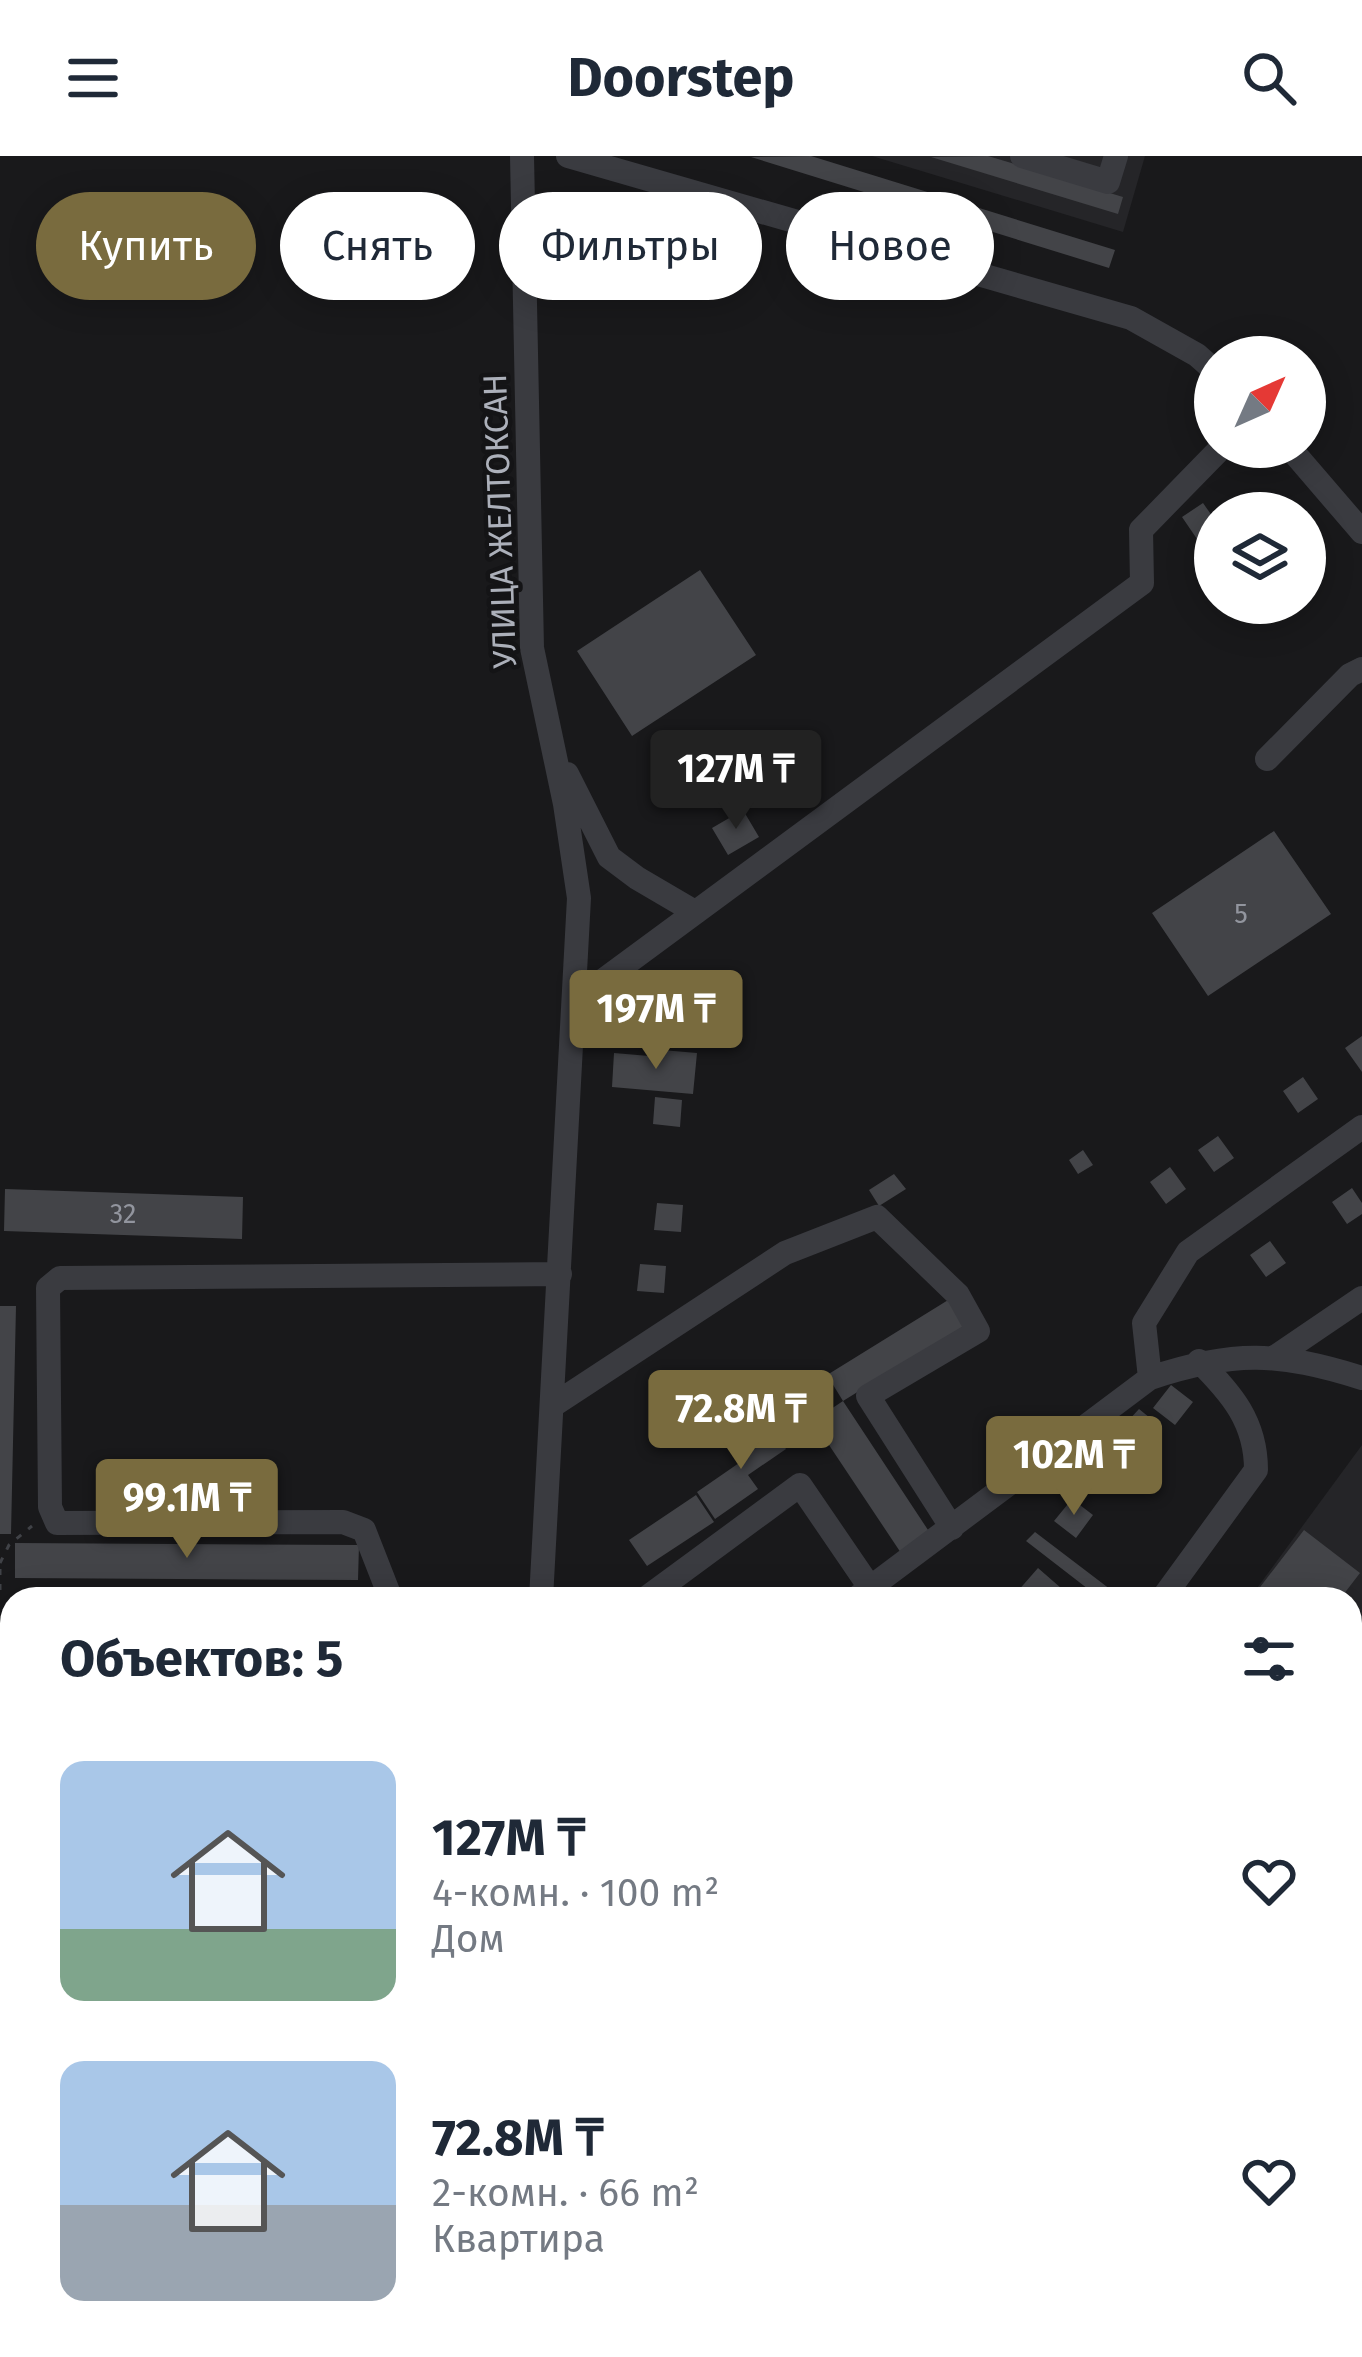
<!DOCTYPE html>
<html lang="ru">
<head>
<meta charset="utf-8">
<style>
  :root { --surface:#fff; --page:#f6f6f7; --text:#1f2937; --muted:#747a83; --accent:#796b3e }
  body { margin:0; font-family:"Fira Sans",sans-serif; background:var(--page); color:var(--text); height:100vh; display:flex; flex-direction:column; font-size:45px; white-space:nowrap }
  * { box-sizing:border-box; margin:0 }
  p { font-size:39px; color:var(--muted) }
  .icon { flex:none; width:66px; height:66px; fill:none; stroke:currentColor; stroke-width:2; stroke-linecap:round; stroke-linejoin:round }
  .map { position:relative; flex:1; overflow:hidden }
  .sheet { position:absolute; left:0px; top:1431px; width:1362px; height:771px; display:flex; flex-direction:column; background:var(--surface); border-radius:36px 36px 0 0; box-shadow:0 6px 30px #0003 }
  .sheet>* { flex:none }
  .banner { position:absolute; left:36px; top:36px; width:1290px; height:108px; display:flex; gap:24px }
  .needle { width:78px; rotate:45deg }
  .tools { position:absolute; left:1194px; top:180px; display:grid; gap:24px }
  .tools a { display:grid; place-items:center; width:132px; height:132px; border-radius:50%; background:var(--surface); box-shadow:0 6px 30px #0003; font-size:60px }
  .price { position:absolute; translate:-50% -102px; padding:0 27px; border-radius:12px; background:var(--accent); color:#fff; font-size:39px; line-height:78px; filter:drop-shadow(0 3px 6px #0008) }
  .price::after { content:''; position:absolute; left:50%; top:72px; width:36px; height:27px; margin-left:-18px; background:inherit; clip-path:polygon(0 0,100% 0,50% 100%) }
  .price.on { background:#222; color:#fff }
  ul { padding:0; list-style:none }
  li { display:flex; align-items:center; gap:36px; height:300px; padding:0 60px }
  li span { display:grid; place-items:center; flex:none; width:336px; height:240px; border-radius:24px; color:#555 }
  li>.icon { margin-inline-start:auto }
  span .icon { width:144px; height:144px; fill:#fffc; stroke-width:1 }
  li b { font-size:51px }
  h2 { display:flex; justify-content:space-between; align-items:center; height:144px; padding:0 60px; font-size:51px }
  .pill { padding:0 42px; border-radius:54px; background:var(--surface); box-shadow:0 6px 30px #0003; font-size:42px; line-height:108px }
  .pill.on { background:var(--accent); color:#fff }
  header { display:flex; justify-content:space-between; align-items:center; height:156px; padding:0 60px; background:var(--surface); font-size:54px; font-weight:700 }
  .map>svg:first-child { display:block }
  .built { fill:#252528 }
  .building { fill:#434448 }
  .lines { fill:none; stroke-linecap:round; stroke-linejoin:round }
  .path { stroke:#404247; stroke-width:3; stroke-dasharray:6 9; stroke-linecap:butt }
  .minor { stroke:#3a3b40; stroke-width:24 }
  .labels { text-anchor:middle; dominant-baseline:central; stroke-width:9; stroke-linejoin:round; paint-order:stroke }
  .number-label { font-size:27px; fill:#92959e }
  .street-label { font-size:33px; fill:#acb0ba; stroke:#141416 }
</style>
</head>
<body>
<header><svg class="icon" aria-label="menu" viewBox="0 0 24 24"><path d="M4 6h16M4 12h16M4 18h16"/></svg>Doorstep<svg class="icon" aria-label="search" viewBox="0 0 24 24"><circle cx="10" cy="10" r="6"/><path d="M15 15l6 6"/></svg></header>
<div class="map">
<svg width="1362" height="2201" viewBox="0 0 1362 2201">
  <rect width="100%" height="100%" fill="#19191b"/>
  <!-- built -->
  <path class="built" d="M872,0H1145L1123,76Z
    M1362,1289V1729L1350,1748V1443H1249Z"/>
  <!-- building -->
  <path class="building" d="M811,0L1115,94L1109,112L751,1Z
    M988,0L1123,41L1118,58L931,1Z
    M1203,347L1215,364L1212,405L1182,361Z
    M700,414L756,499L632,580L577,495Z
    M743,654L759,681L728,699L712,672Z
    M1274,675L1331,758L1208,840L1152,757Z
    M1362,880V916L1345,892Z
    M662,894L697,897L693,938L612,931L614,897L661,901Z
    M1303,921L1318,943L1298,957L1283,935Z
    M655,941L682,944L680,971L653,968Z
    M1218,980L1234,1002L1214,1016L1198,994Z
    M1083,994L1093,1009L1078,1018L1069,1004Z
    M1170,1011L1186,1033L1166,1048L1150,1026Z
    M894,1018L906,1033L879,1050L869,1034Z
    M1352,1032L1362,1047V1058L1347,1068L1332,1046Z
    M5,1033L243,1041L242,1083L4,1075Z
    M657,1047L683,1049L681,1076L654,1074Z
    M1270,1085L1286,1107L1266,1121L1250,1099Z
    M640,1108L666,1110L664,1137L637,1135Z
    M953,1141L969,1167L843,1245L827,1219Z
    M0,1150H16L11,1378H0Z
    M1171,1229L1193,1246L1175,1269L1153,1252Z
    M843,1245L930,1377L901,1397L813,1265Z
    M1139,1253L1160,1270L1149,1284L1127,1266Z
    M769,1268L786,1293L748,1319L758,1333L715,1363L697,1336L739,1307L731,1294Z
    M1128,1284L1150,1301L1132,1324L1110,1308Z
    M696,1339L714,1366L647,1410L629,1384Z
    M1072,1343L1093,1359L1076,1382L1054,1365Z
    M1304,1374L1360,1417L1340,1443H1259L1254,1439Z
    M1035,1376L1123,1443H1101L1026,1385Z
    M15,1387L359,1389L358,1424L15,1422Z
    M1038,1412L1061,1432L1051,1443H1025L1017,1436Z
    M0,1664H8L5,1836H0Z
    M531,2190H559L557,2201H529Z
    M928,2190H962L973,2201H925L921,2197Z"/>
  <g class="lines">
    <!-- path -->
    <path class="path" d="M0,1407L9,1389L32,1370
      M0,1434V1410"/>
    <!-- minor -->
    <path class="minor" d="M522,0L532,492L565,648L579,742L541,1443
      M568,0L1131,162L1197,199L1215,215
      M1022,0L1108,26L1116,0
      M1289,291L1362,376
      M1267,603L1350,519L1362,513
      M567,618L609,701L637,722L695,756
      M574,846L1142,427L1141,374L1222,291
      M1275,1201L1362,1142
      M1150,1222L1144,1167L1188,1096L1362,971
      M552,1250L785,1097L877,1061L958,1139L978,1175L868,1240L952,1372
      M391,1443L364,1374L343,1366L57,1367L50,1351L48,1132L60,1122L560,1118
      M645,1443L800,1329L871,1433
      M855,1443L1150,1222C1234,1194 1278,1196 1362,1222
      M1162,1443L1256,1314C1256,1266 1232,1238 1199,1205
      M1350,1788L1362,1770
      M0,2017H12
      M12,2129L8,2178L12,2179
      M37,2190L62,2201
      M212,2190L215,2201
      M1104,2190L1120,2201
      M364,2201V2190
      M427,2201L430,2190
      M689,2201L691,2190"/>
  </g>
  <g class="labels">
    <!-- number labels -->
    <g class="number-label">
      <text x="1241" y="758">5</text>
      <text x="123" y="1058">32</text>
    </g>
    <!-- street labels -->
    <g class="street-label">
      <text transform="translate(500 365) rotate(-92)">УЛИЦА ЖЕЛТОКСАН</text>
    </g>
  </g>
</svg>
<div class="tools">
<a><svg class="needle" viewBox="-14 -14 28 28"><path d="M0-13l5 13h-10z" fill="#e53935"/><path d="M0 13l5-13h-10z" fill="#747a83"/></svg></a>
<a><svg class="icon" aria-label="layers" viewBox="0 0 24 24"><path d="M12 4l9 5-9 5-9-5zM3 14l9 5 9-5"/></svg></a>
</div>
<b class="price on" style="left:736px;top:676px">127M ₸</b>
<b class="price" style="left:656px;top:916px">197M ₸</b>
<b class="price" style="left:741px;top:1316px">72.8M ₸</b>
<b class="price" style="left:1074px;top:1362px">102M ₸</b>
<b class="price" style="left:187px;top:1405px">99.1M ₸</b>
<div class="banner">
<a class="pill on">Купить</a>
<a class="pill">Снять</a>
<a class="pill">Фильтры</a>
<a class="pill">Новое</a>
</div>
<section class="sheet">
<h2>Объектов: 5<svg class="icon" aria-label="filters" viewBox="0 0 24 24"><path d="M4 7h16M4 17h16"/><circle cx="9" cy="7" r="2"/><circle cx="15" cy="17" r="2"/></svg></h2>
<ul>
<li><span style="background:linear-gradient(#a9c7e8 70%,#7fa58c 0)"><svg class="icon" aria-label="home" viewBox="0 0 24 24"><path d="M3 11l9-7 9 7M6 9v11h12V9"/></svg></span><div><b>127M ₸</b><p>4-комн. · 100 m²</p><p>Дом</p></div><svg class="icon" aria-label="heart" viewBox="0 0 24 24"><path d="M12 20l-8-8c-3-5 5-10 8-4 3-6 11-1 8 4z"/></svg></li>
<li><span style="background:linear-gradient(#a9c7e8 60%,#9aa5b1 0)"><svg class="icon" aria-label="home" viewBox="0 0 24 24"><path d="M3 11l9-7 9 7M6 9v11h12V9"/></svg></span><div><b>72.8M ₸</b><p>2-комн. · 66 m²</p><p>Квартира</p></div><svg class="icon" aria-label="heart" viewBox="0 0 24 24"><path d="M12 20l-8-8c-3-5 5-10 8-4 3-6 11-1 8 4z"/></svg></li>
</ul>
</section>
</div>
</body>
</html>
